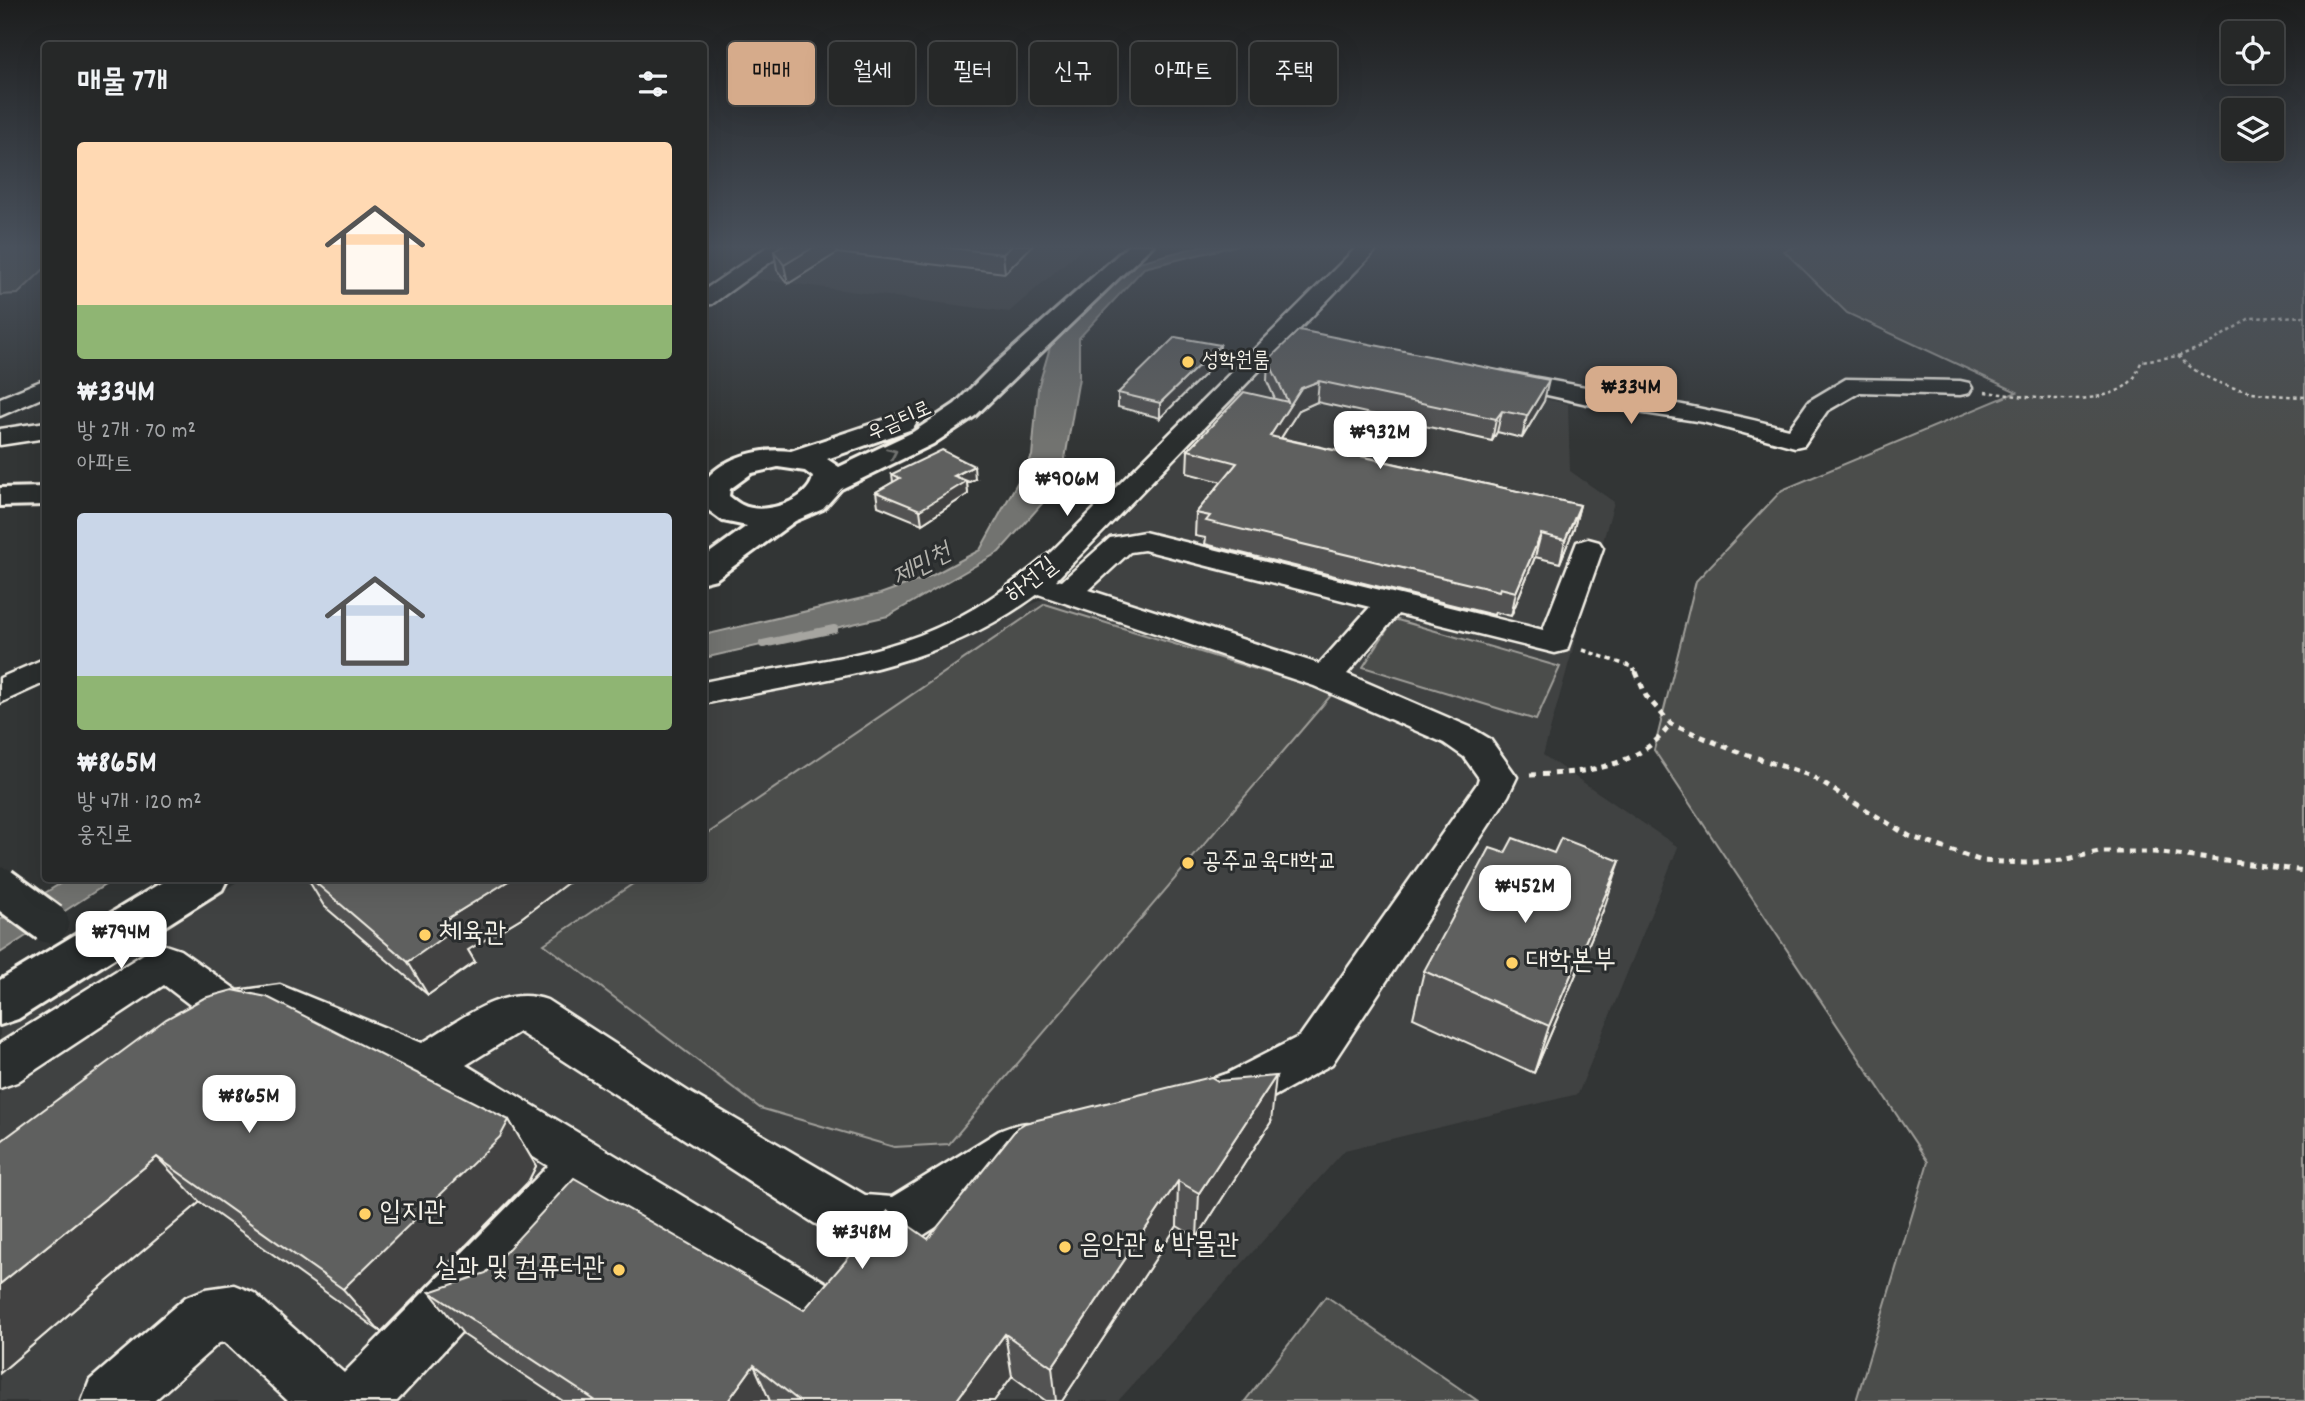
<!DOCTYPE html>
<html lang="ko">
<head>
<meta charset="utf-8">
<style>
  :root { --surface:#262828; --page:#2e3030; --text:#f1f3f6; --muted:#a4a6a8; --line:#424445; --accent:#d6ab8b }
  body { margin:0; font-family:Dekko,"Poor Story",sans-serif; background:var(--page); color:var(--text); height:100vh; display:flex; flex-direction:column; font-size:26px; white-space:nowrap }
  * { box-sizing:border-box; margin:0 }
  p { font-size:23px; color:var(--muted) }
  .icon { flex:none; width:38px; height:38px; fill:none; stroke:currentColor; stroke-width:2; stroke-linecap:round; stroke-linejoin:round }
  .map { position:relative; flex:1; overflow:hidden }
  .side { position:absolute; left:42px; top:42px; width:665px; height:840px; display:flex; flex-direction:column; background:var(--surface); border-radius:7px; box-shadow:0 7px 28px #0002,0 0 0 2px var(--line) }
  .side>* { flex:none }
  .hud { position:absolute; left:728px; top:42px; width:665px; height:63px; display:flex; gap:14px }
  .fabs { position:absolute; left:2221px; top:21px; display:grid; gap:14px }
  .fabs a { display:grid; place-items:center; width:63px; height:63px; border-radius:7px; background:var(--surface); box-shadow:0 7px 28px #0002,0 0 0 2px var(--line); font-size:35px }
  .price { position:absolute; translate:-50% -60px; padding:0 16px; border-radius:14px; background:#fff; color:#222; font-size:23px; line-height:46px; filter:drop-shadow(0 2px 4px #0008) }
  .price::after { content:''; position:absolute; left:50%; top:42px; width:21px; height:16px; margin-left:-10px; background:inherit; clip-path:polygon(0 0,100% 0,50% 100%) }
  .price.on { background:var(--accent); color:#111 }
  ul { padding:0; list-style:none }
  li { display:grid; align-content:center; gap:14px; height:371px; padding:0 35px }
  li span { display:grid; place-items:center; height:217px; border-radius:7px; color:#555 }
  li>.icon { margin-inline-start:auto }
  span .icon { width:126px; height:126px; fill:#fffc; stroke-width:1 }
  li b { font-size:30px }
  h2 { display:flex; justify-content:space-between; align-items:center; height:84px; padding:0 35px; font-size:30px }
  .chip { padding:0 24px; border-radius:7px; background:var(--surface); box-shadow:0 7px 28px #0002,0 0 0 2px var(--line); font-size:24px; line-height:63px }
  .chip.on { background:var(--accent); color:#111 }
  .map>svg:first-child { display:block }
  .built { fill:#404242 }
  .green { fill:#4b4d4c; stroke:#a09f9a; stroke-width:2 }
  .water { fill:#727370; stroke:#a6a5a0; stroke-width:2 }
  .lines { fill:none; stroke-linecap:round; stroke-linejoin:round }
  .stream { stroke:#a6a5a0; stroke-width:8 }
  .minor-casing { stroke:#f4f1e8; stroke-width:5 }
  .major-casing { stroke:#f4f1e8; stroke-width:6 }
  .path-far2 { stroke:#f4f1e8; stroke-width:2.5; stroke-dasharray:3.5 3.5; stroke-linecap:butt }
  .path-far1 { stroke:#f4f1e8; stroke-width:3.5; stroke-dasharray:4.5 4.5; stroke-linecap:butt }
  .path { stroke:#f4f1e8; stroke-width:5; stroke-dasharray:6 6; stroke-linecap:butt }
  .minor { fill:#2a2d2e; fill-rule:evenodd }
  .major { fill:#2a2d2e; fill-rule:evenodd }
  .minor-bridge-casing { stroke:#f4f1e8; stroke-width:45; stroke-linecap:butt }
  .minor-bridge { stroke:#2a2d2e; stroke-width:39 }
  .wall { fill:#525352; stroke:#f4f1e8; stroke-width:2 }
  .shaded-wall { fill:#424342; stroke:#f4f1e8; stroke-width:2 }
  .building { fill:#5f605f; stroke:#f4f1e8; stroke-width:2 }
  .oneway { stroke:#71726f }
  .poi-dot { fill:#ffd166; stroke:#2a2d2e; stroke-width:2.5 }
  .labels { text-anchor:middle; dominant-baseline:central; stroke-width:6; stroke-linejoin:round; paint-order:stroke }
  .far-poi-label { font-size:21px; fill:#f4f1e8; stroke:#2a2d2e; text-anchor:start }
  .far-street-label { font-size:21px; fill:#f4f1e8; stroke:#2a2d2e }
  .street-label { font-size:24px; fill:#f4f1e8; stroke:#2a2d2e }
  .poi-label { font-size:24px; fill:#f4f1e8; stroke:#2a2d2e; text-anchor:start }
  .water-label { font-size:26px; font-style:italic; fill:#b3b2ac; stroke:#2a2d2e }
  .near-poi-label { font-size:28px; fill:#f4f1e8; stroke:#2a2d2e; text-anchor:start }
</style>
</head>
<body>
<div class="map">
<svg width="2305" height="1401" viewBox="0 0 2305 1401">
  <rect width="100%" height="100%" fill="#323535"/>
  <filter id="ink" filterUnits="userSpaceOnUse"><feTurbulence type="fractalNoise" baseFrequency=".0143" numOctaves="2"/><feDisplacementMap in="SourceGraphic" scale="14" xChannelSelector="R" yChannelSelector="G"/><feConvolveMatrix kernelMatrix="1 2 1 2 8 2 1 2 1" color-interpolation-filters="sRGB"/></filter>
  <g filter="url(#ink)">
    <!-- built -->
    <path class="built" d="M791,245H1086L1009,312L742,277Z
      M1286,342L1568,404L1570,471L1614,502L1543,755L1678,847L1578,1094L1345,1150L1118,1401H0V1029L242,879L704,878V708L904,659L1046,598Z"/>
    <!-- green -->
    <path class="green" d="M0,245H45V268L18,294L0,295Z
      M1800,245H2305V1401H1856L1928,1162L1654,750L1696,581L1782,490L2017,392L1847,313L1784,251Z
      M1045,604L1333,693L949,1144L894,1147L760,1108L544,944L640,879L704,878V836Z
      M1394,619L1560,667L1536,720L1363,667Z
      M1326,1296L1478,1401H1245Z"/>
    <!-- water -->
    <path class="water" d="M1205,245H1239L1144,268L1079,338V378L1062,476L1048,497L999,552L888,616L704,658V635L880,594L933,575L980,550L1032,456L1038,388L1053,337L1131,264Z
      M68,879H114L0,953V920Z"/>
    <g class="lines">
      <!-- stream -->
      <path class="stream" d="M763,644L834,629"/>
      <defs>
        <path id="minor" d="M770,245H794L712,304L704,305V290Z
          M1359,245H1381L1056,580L1062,581L1110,538L1144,532L1543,630L1577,542L1588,539L1599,542L1603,548L1567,650L1555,653L1398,614L1347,674L1470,727L1490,739L1517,777L1508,796L1332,1064L1255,1107L1222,1117L1205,1111L1198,1096L1205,1081L1228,1073L1300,1036L1477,784L1479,778L1464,757L1444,743L1314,686L1038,594C934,671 826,677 704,704V682C774,667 852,661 920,635C969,616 1011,586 1051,552ZM1144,550L1370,607L1319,664L1089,590L1130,552Z
          M1502,371C1598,391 1694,404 1789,429L1809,401L1846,379L1960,381L1969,383L1972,388L1969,393L1960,395L1860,392L1827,411L1804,445L1795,447L1703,422L1592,405L1493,383L1490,378L1493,373Z
          M46,379V396L0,416V398Z
          M46,422V438L0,445V429Z
          M46,658V682L0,703V678Z
          M165,945L180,950L238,991L280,985L422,1043C461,1020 501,984 547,1000L689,1092L865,1195L892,1197L999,1131C1020,1123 1025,1120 1047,1128L1054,1144L1047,1160L1029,1167L916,1240C879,1255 848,1240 814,1223L519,1032L466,1065L826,1283L834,1302L826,1321L807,1329L788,1321L590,1193L397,1401H288L225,1342L219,1343L154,1401H82L90,1380L186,1297L206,1289L234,1285L254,1293L344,1373L548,1166L408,1079L278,1023L231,1030L215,1024L164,985L17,1082L0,1088V1043L150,950Z"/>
        <path id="major" d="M1129,245H1153L975,416L933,444L841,489L823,509L795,521L716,579L704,582V557L747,526L723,521L704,507V482C722,457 761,447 791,451L902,414L912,417L916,423L912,429L827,459L839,467L913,432L955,404L992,367ZM778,467L805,471L813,477C809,501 764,516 742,505C738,503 733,499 729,496L730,489L752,473Z
          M46,487V505L0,506V488Z
          M169,878H228L222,890L18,1019L0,1025V980Z"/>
      </defs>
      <!-- minor casing -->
      <use href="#minor" class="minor-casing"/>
      <!-- major casing -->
      <use href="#major" class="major-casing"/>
      <!-- path-far2 -->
      <path class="path-far2" d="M2178,356C2212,390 2258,395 2305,397
        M1985,392C2021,396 2106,411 2132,380C2137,375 2138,367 2142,361L2178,356L2207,345L2250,318L2305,316"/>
      <!-- path-far1 -->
      <path class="path-far1" d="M1583,650L1632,667L1637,674"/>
      <!-- path -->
      <path class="path" d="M1636,672L1646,696L1671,724L1733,750L1809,775L1909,836L1982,861L2024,863L2063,860L2099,852H2154L2305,871
        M1530,775C1582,773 1638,769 1671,724"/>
      <!-- minor -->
      <use href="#minor" class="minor"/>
      <!-- major -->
      <use href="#major" class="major"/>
      <defs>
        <path id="minor-bridge" d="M0,887L49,923"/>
      </defs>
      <!-- minor-bridge casing -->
      <use href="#minor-bridge" class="minor-bridge-casing"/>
      <!-- minor-bridge -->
      <use href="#minor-bridge" class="minor-bridge"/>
    </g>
    <!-- wall -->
    <path class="wall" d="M782,245H1033L1005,273L837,253L788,284L777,270L774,251Z
      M1220,345V359L1160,418L1118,407V393Z
      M1268,360L1544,401L1522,438L1497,432L1492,441L1317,402L1299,410L1281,438L1580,505L1574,528L1560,563L1535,557L1511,616L1495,612L1494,615L1205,544L1206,538L1195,536L1196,513L1222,482L1187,473L1188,450L1275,399L1267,381Z
      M892,474L975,479L967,483L968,494L922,524L878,506L876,492L893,482Z
      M307,878H574L521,918L468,950L475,962L428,995L324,906Z
      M1604,908L1534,1073L1413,1018L1424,971Z
      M509,1120L536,1166L528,1182L381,1332L200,1202L0,1373V1142Z
      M1271,1122L1197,1238L1177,1226L1062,1401H1046L1012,1376L994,1401H563L464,1335L430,1292L804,1310L928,1239Z"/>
    <!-- shaded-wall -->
    <path class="shaded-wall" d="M817,245H835L837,253L788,284L784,265Z
      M1013,245H1033L1005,273L1003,254Z
      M1220,345V359L1160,418V403Z
      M1549,380L1544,401L1522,438L1527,416Z
      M1319,381L1317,402L1299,410L1268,458L1270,436L1301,388Z
      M1502,411L1497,432L1492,441L1496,419Z
      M974,466L975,479L967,483L968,494L922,524L920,510L954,476Z
      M1580,505L1574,528L1560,563L1565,540Z
      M1541,534L1535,557L1511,616L1516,592Z
      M1620,861L1604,908L1534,1073L1549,1026Z
      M513,878H574L521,918L468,950L475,962L428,995L408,962L445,920Z
      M1276,1076L1271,1122L1197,1238L1199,1193Z
      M509,1120L536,1166L528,1182L381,1332L343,1289Z
      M157,1157L200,1202L0,1373V1284Z
      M1178,1181L1177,1226L1062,1401H1056L1052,1367Z
      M1005,1334L1012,1376L994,1401H956Z
      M754,1365L770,1401H728Z"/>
    <!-- building -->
    <path class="building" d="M782,245H817L784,265L774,251Z
      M924,245H1013L1003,254Z
      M1299,330L1549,380L1527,416L1502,411L1496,419L1319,381L1301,388L1270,436L1580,505L1565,540L1541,534L1516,592L1500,588L1499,591L1206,521L1210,516L1196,513L1237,463L1188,450L1244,392L1288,402L1268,360Z
      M1175,337L1220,345L1160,403L1118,393Z
      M942,450L974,466L954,476L967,481L920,510L876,492L900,478L892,474Z
      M1513,838L1554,853L1561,838L1620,861L1549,1026L1424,971L1490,848L1505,853Z
      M310,878H513L445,920L456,928L408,962Z
      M233,990L267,997L509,1120L500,1137L343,1289L157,1157L0,1284V1142L166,1019L204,998Z
      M1276,1076L1199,1193L1178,1181L1052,1367L1005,1334L956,1401H799L754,1365L728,1401H596L430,1292L486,1273L574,1178L804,1310L888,1211L928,1239L1017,1128L1025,1123L1211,1077L1218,1081Z"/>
    <!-- one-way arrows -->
    <defs><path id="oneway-chevron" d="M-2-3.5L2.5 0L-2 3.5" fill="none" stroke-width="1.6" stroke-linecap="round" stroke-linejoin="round" transform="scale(1.75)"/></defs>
    <use class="oneway" href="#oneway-chevron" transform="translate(892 453) rotate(-25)"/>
  </g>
  <!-- sky -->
  <linearGradient id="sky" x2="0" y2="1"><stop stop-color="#1c1d1d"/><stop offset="0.56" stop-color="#49515c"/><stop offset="1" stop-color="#49515c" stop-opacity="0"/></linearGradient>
  <rect width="2305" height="441" fill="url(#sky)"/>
  <!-- markers -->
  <g class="poi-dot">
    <circle cx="1188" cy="362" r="7"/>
    <circle cx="1188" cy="863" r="7"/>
    <circle cx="425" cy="935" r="7"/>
    <circle cx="1512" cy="963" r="7"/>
    <circle cx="365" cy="1214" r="7"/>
    <circle cx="1065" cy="1247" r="7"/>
    <circle cx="619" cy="1270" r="7"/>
  </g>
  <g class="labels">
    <!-- far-poi labels -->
    <g class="far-poi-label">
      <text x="1202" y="362">성학원룸</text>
    </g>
    <!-- far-street labels -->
    <g class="far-street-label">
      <text transform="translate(900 422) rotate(-24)">우금티로</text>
    </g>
    <!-- street labels -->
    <g class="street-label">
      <text transform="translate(1032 581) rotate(-38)">하선길</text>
    </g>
    <!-- poi labels -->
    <g class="poi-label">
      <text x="1202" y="863">공주교육대학교</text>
    </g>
    <!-- water labels -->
    <g class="water-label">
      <text transform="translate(922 566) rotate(-28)">제민천</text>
    </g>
    <!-- near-poi labels -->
    <g class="near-poi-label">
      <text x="439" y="935">체육관</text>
      <text x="1526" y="963">대학본부</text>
      <text x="379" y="1214">입지관</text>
      <text x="1079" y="1247">음악관 &amp; 박물관</text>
      <text x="605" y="1270" text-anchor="end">실과 및 컴퓨터관</text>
    </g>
  </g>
</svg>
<div class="fabs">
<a><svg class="icon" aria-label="locate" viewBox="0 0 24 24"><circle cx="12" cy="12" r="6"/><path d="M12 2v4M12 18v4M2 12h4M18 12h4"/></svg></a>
<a><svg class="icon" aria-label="layers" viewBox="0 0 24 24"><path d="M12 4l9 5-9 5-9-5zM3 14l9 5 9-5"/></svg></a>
</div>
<b class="price on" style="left:1631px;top:426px">₩334M</b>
<b class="price" style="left:1380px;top:471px">₩932M</b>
<b class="price" style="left:1067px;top:518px">₩906M</b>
<b class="price" style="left:1525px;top:925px">₩452M</b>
<b class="price" style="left:121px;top:971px">₩794M</b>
<b class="price" style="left:249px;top:1135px">₩865M</b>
<b class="price" style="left:862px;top:1271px">₩348M</b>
<div class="hud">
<a class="chip on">매매</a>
<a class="chip">월세</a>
<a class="chip">필터</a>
<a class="chip">신규</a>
<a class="chip">아파트</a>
<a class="chip">주택</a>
</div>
<section class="side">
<h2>매물 7개<svg class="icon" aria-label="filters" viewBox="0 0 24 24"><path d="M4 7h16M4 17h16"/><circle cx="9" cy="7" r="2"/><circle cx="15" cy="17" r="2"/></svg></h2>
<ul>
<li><span style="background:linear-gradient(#ffd9b3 75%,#8fb573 0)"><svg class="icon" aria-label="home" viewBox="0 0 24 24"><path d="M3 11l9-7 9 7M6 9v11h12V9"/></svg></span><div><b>₩334M</b><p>방 2개 · 70 m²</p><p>아파트</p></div></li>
<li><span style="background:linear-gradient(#c9d6e8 75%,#8fb573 0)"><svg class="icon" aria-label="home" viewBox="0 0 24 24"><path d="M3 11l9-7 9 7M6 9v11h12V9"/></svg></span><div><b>₩865M</b><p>방 4개 · 120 m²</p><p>웅진로</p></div></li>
</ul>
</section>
</div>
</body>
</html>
